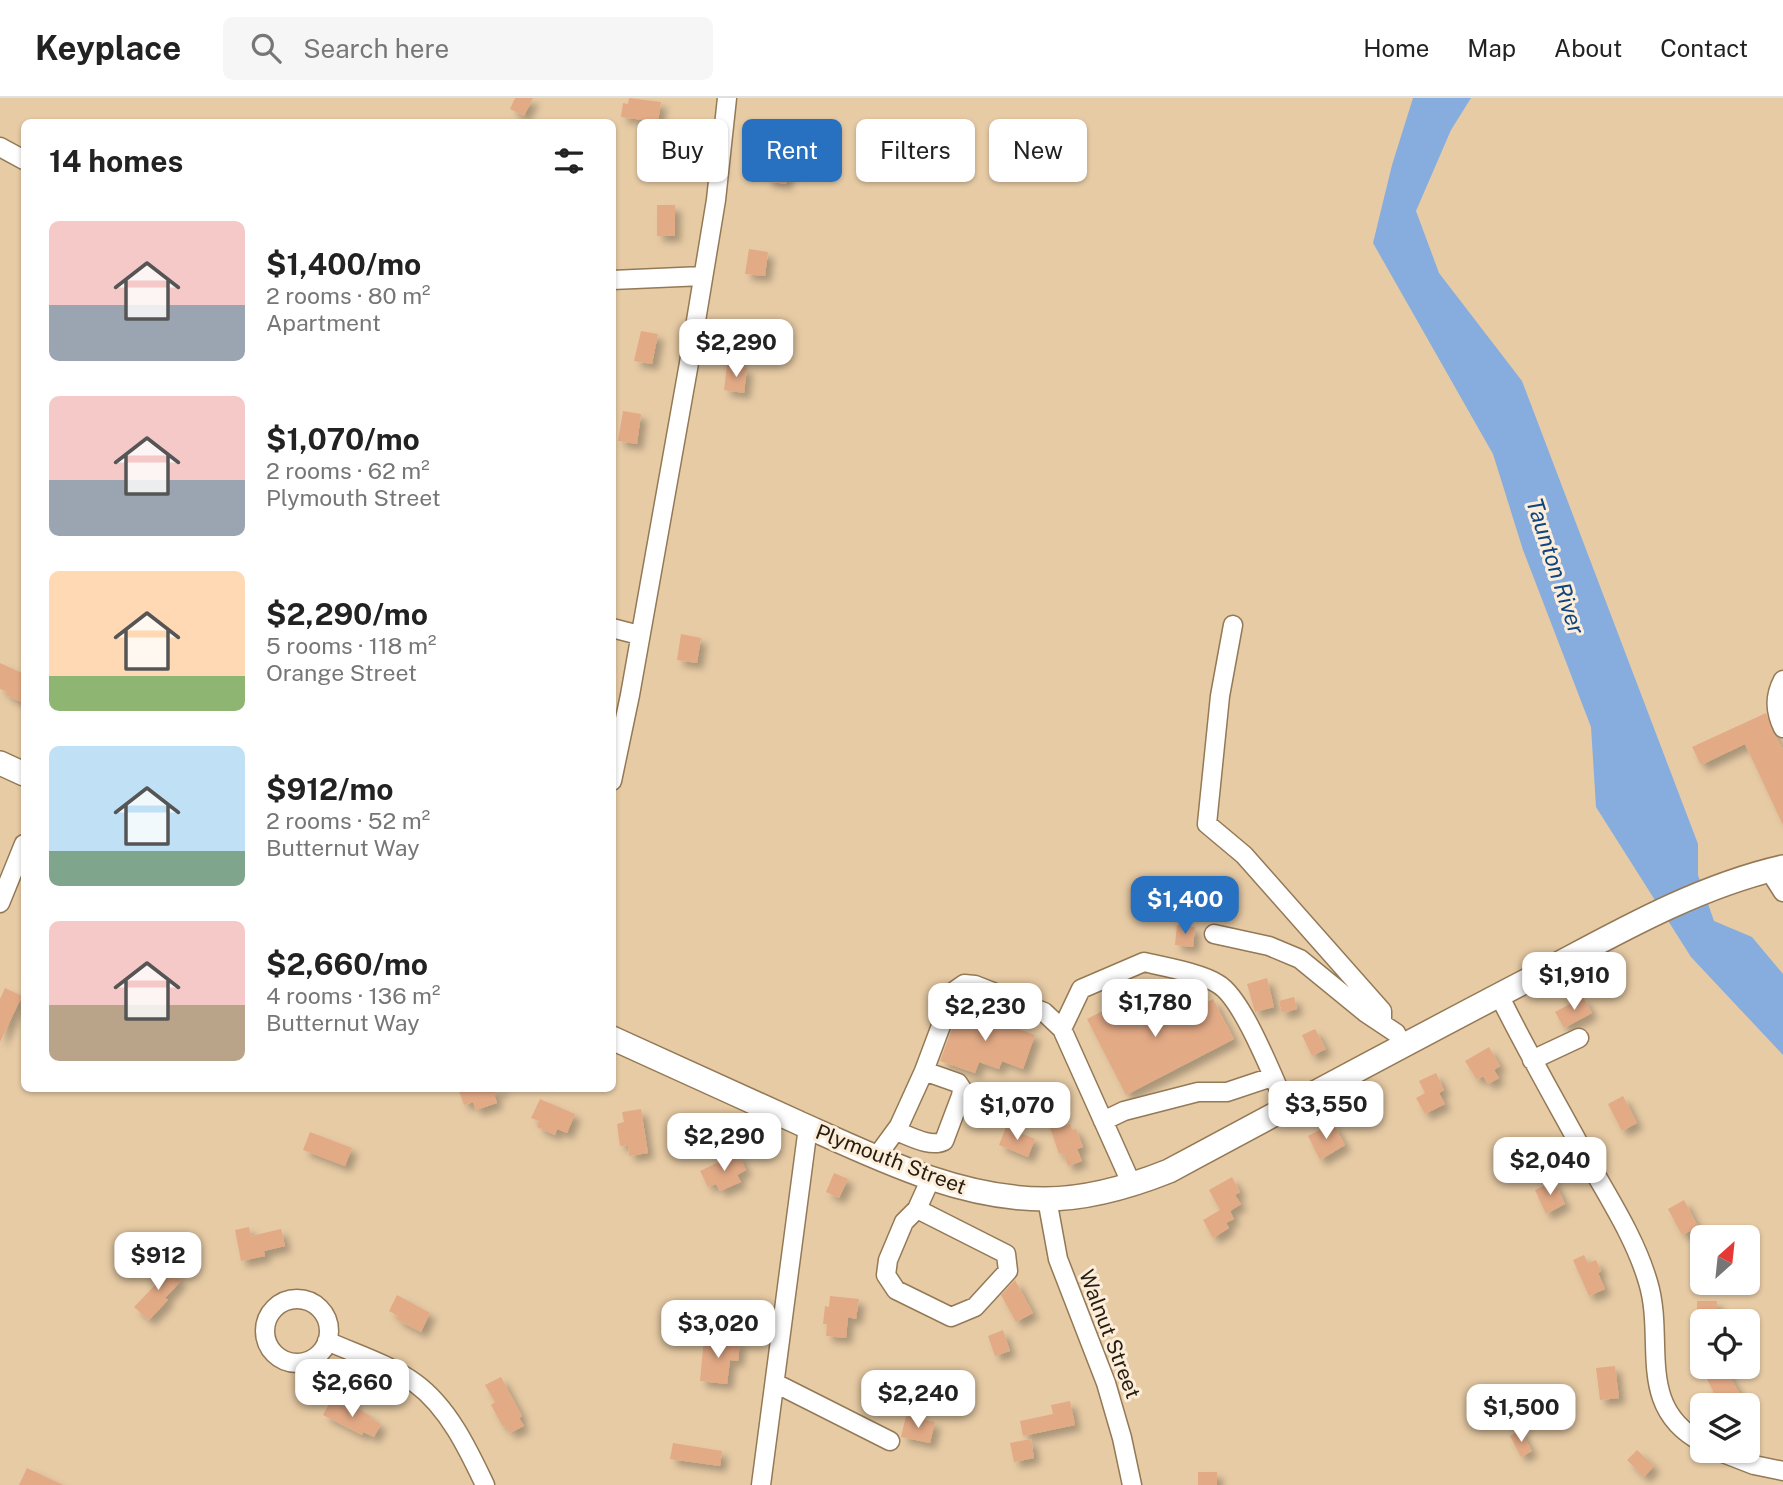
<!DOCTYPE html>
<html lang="en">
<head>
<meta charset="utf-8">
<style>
  :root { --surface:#fff; --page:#f6f6f6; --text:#222; --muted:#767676; --line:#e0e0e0; --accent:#2870c0 }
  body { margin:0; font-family:"Public Sans",sans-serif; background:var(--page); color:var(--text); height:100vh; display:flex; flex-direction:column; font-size:26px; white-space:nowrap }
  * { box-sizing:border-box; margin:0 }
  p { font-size:23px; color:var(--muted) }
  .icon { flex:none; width:38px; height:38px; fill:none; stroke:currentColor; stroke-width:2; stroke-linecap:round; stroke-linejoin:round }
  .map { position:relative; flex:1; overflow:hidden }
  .drawer { position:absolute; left:21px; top:21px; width:595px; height:973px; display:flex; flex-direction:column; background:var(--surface); border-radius:10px; box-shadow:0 2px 5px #0004 }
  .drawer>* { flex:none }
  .hud { position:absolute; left:637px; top:21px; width:665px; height:63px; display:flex; gap:14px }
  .needle { width:46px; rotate:27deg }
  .controls { position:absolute; left:1690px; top:1127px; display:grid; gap:14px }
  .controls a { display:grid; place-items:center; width:70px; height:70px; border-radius:10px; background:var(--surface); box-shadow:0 2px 5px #0004; font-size:35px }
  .price { position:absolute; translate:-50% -60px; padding:0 16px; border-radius:14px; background:#fff; color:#222; font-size:23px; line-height:46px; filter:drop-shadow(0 2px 4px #0008) }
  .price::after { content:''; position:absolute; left:50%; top:42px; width:21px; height:16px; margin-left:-10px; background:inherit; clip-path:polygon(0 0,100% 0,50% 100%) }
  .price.active { background:var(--accent); color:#fff }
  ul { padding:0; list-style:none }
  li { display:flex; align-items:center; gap:21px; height:175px; padding:0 28px }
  li span { display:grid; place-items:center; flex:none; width:196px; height:140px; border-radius:10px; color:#555 }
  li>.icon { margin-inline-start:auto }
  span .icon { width:84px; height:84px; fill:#fffc; stroke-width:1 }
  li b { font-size:30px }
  h2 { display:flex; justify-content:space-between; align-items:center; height:84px; padding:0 28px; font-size:30px }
  .tag { padding:0 24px; border-radius:10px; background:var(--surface); box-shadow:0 2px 5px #0004; font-size:24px; line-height:63px }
  .tag.active { background:var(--accent); color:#fff }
  header { display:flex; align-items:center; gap:42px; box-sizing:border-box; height:98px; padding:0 35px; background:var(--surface); border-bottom:2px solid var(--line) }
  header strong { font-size:33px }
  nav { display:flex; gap:38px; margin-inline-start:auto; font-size:24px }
  .search { width:490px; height:63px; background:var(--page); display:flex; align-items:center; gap:18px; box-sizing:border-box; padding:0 24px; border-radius:10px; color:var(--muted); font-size:26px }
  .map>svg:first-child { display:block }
  .water { fill:#86adde }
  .building { fill:#e3aa86; filter:url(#shadow) }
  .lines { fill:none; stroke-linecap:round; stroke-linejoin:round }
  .minor-casing { stroke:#947956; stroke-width:21 }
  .major-casing { stroke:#947956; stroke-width:26 }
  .minor { stroke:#fff; stroke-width:18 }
  .major { stroke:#fff; stroke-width:23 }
  .labels { text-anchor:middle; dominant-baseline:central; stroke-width:6; stroke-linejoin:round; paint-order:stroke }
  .street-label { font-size:21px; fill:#281e0f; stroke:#fdeedb }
  .water-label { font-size:23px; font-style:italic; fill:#0d457f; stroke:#fdeedb }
</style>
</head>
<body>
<header>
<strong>Keyplace</strong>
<div class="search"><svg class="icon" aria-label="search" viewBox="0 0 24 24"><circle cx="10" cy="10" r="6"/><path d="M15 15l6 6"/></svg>Search here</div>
<nav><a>Home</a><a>Map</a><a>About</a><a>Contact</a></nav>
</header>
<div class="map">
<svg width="1783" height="1387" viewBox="0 0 1783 1387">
  <defs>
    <filter id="shadow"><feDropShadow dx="6" dy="6" stdDeviation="3.5" flood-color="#0004"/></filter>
  </defs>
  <rect width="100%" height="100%" fill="#e7cba5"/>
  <!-- water -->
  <path class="water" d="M1413,0H1471L1451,32L1416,113L1439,175L1522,283L1698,746V777L1714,823L1752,839L1783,876V957L1691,859L1596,709L1591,629L1523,452L1493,356L1373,145L1392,67Z"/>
  <!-- building -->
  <path class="building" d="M515,0H533L524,18L510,11Z
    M629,0L661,4L658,24L621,19L623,5L628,6Z
    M772,50L792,54L786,86L766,83Z
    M657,107H675V138H657Z
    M749,151L768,154L765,178L745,176Z
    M641,233L658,236L652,266L634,263Z
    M725,252L739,255L737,266L723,264Z
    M727,267L747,270L744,295L724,292Z
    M623,313L641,316L637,346L618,343Z
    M681,536L701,540L697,565L677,562Z
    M0,565L24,576V596L21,604L6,597L7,594L0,591Z
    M1766,615L1773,634L1783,651V727L1745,646L1701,667L1692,649Z
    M1177,827L1195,829L1193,849L1175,847Z
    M1267,880L1274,909L1255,914L1247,886Z
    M5,890L22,898L0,944V901Z
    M1145,891L1164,927L1213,901L1234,941L1126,997L1087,921Z
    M1294,899L1297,911L1282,915L1279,903Z
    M1583,899L1592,915L1564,930L1555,914Z
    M960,910L1035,937L1023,971L1002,963L999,971L979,964L975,975L940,963Z
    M1315,931L1326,951L1312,958L1302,937Z
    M1489,949L1500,968L1494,972L1499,980L1488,986L1483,978L1477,982L1465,963Z
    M1436,975L1444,992L1439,995L1445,1006L1425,1016L1416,1000L1425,995L1419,983Z
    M458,990H504V992L494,996L497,1005L476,1012L473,1004L464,1007Z
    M1623,998L1637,1025L1622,1033L1608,1006Z
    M540,1001L575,1016L567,1035L557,1031L555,1037L537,1029L539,1023L531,1020Z
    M1053,1005L1062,1029L1070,1026L1072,1032L1076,1031L1083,1049L1077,1051L1082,1063L1068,1068L1063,1055L1059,1056L1043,1009Z
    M641,1011L648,1055L629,1058L628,1047L620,1048L617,1026L624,1024L622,1014Z
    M1333,1025L1345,1047L1320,1062L1308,1038Z
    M1006,1029L1035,1041L1028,1059L999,1047Z
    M310,1034L352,1050L345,1068L303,1052Z
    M738,1055L746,1072L737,1077L741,1084L720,1093L716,1086L708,1089L700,1073Z
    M834,1075L848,1081L839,1100L826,1094Z
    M1232,1079L1240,1094L1235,1097L1241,1106L1230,1113L1234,1121L1226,1125L1229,1130L1213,1140L1203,1122L1220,1112L1209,1092Z
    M1554,1083L1565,1106L1546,1116L1535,1092Z
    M1684,1102L1698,1129L1682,1137L1668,1111Z
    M249,1129L251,1138L281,1131L285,1148L264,1153L265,1158L241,1163L235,1132Z
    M1584,1157L1588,1165L1596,1162L1601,1173L1598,1175L1605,1191L1589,1198L1573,1162Z
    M163,1166L181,1183L165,1200L168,1202L149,1222L134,1209L157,1185L151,1179Z
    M1015,1182L1033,1215L1016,1224L1001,1197Z
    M397,1197L430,1215L421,1234L396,1221L398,1218L389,1213Z
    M830,1198L859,1201L856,1221L848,1219L846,1240L826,1238L827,1226H823L825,1208L829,1209Z
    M1697,1203H1717L1716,1223H1697Z
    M1003,1232L1010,1253L995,1258L988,1238Z
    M704,1240L740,1244L738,1263L730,1262L727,1286L700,1283Z
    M1615,1268L1619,1300L1600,1302L1596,1270Z
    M1726,1271L1741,1298L1720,1307L1707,1281Z
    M501,1279L522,1318L519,1320L524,1328L510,1335L506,1327L503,1329L491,1307L495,1304L485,1287Z
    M331,1302L345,1309L347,1305L371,1318L370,1320L381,1326L374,1339L363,1334L362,1337L323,1317Z
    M1070,1303L1075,1327L1023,1338L1020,1323L1053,1316L1051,1307Z
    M906,1318L935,1324L930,1345L901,1339Z
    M1520,1332L1532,1353L1521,1359L1510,1338Z
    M1031,1341L1034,1360L1014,1364L1010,1345Z
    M673,1345L722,1353L720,1368L670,1361Z
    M1637,1352L1654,1368L1644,1379L1627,1362Z
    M27,1370L63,1387H19Z
    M1198,1374H1217V1387H1198Z"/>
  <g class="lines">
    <defs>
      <path id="minor" d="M0,49L24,62
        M612,182L703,178
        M1233,527L1220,598L1207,726L1244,757L1382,913V924
        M612,530L639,537
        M1783,582C1774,599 1775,613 1783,630
        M612,683L630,597L689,265L716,102L727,0
        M1769,772L1783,794
        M0,805L24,746
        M1214,836L1269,848L1300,861L1366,915L1396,935L1402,947
        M1499,897C1528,956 1561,1012 1592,1070C1613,1107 1636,1143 1648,1184C1666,1243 1634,1309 1703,1345
        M1062,931L1081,891L1144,864C1165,869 1201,875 1218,886C1243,900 1274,982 1287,1010
        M1532,962L1579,940
        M924,973L954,893L964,886L975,887L1044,914L1062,931L1132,1087
        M1103,1023L1124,1013L1198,994H1227L1272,979
        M877,1058L899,1028L924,973L958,985L962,991L961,998L944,1043C930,1050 910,1038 896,1033
        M1047,1101L1058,1161L1106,1285L1122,1340L1132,1387
        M917,1111L904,1124L888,1162L886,1177L896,1192L951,1219L975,1209L1008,1173L1006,1156L917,1111L931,1080
        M265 1233a32 32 0 1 1 64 0a32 32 0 1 1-64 0Z
        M327,1243C356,1256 389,1266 415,1285C448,1309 468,1351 485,1387
        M775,1285L890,1343
        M1718,1353L1754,1367L1783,1373
        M761,1387L808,1029"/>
      <path id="major" d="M0,665L24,676
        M612,940C674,968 736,996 797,1024C875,1059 958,1101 1045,1101C1088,1101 1129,1089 1169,1073C1288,1009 1407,945 1526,883C1608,840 1691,790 1783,769"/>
    </defs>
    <!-- minor casing -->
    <use href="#minor" class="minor-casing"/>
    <!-- major casing -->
    <use href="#major" class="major-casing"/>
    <!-- minor -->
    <use href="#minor" class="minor"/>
    <!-- major -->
    <use href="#major" class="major"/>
  </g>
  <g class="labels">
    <!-- street labels -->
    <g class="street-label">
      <text transform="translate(891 1061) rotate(21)">Plymouth Street</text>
      <text transform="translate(1110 1236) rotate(69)">Walnut Street</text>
    </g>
    <!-- water labels -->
    <g class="water-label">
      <text transform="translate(1556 468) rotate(72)">Taunton River</text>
    </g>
  </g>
</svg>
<div class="controls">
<a><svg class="needle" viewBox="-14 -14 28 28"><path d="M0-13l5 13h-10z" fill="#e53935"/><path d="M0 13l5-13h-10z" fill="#767676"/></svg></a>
<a><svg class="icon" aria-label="locate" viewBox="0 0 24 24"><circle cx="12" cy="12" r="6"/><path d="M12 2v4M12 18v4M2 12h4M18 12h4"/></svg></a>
<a><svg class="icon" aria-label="layers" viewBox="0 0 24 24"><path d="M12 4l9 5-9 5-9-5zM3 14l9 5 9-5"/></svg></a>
</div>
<b class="price" style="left:736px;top:281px">$2,290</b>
<b class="price active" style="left:1185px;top:838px">$1,400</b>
<b class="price" style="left:1574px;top:914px">$1,910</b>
<b class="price" style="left:1155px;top:941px">$1,780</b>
<b class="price" style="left:985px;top:945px">$2,230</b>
<b class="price" style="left:1326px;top:1043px">$3,550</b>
<b class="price" style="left:1017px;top:1044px">$1,070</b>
<b class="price" style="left:724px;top:1075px">$2,290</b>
<b class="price" style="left:1550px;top:1099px">$2,040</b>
<b class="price" style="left:158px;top:1194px">$912</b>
<b class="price" style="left:718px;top:1262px">$3,020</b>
<b class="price" style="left:352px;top:1321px">$2,660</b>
<b class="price" style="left:918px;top:1332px">$2,240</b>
<b class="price" style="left:1521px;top:1346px">$1,500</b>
<div class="hud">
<a class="tag">Buy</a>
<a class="tag active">Rent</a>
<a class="tag">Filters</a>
<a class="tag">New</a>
</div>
<section class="drawer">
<h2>14 homes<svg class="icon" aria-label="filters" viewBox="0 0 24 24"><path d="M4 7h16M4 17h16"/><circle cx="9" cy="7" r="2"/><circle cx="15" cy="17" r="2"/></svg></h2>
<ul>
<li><span style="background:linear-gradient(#f6c9c9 60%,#9aa5b1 0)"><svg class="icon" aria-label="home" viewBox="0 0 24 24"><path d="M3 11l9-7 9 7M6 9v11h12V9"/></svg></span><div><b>$1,400/mo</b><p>2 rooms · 80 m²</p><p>Apartment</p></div></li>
<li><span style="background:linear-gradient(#f6c9c9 60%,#9aa5b1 0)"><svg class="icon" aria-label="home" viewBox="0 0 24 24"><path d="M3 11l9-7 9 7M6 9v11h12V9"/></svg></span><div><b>$1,070/mo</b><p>2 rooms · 62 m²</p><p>Plymouth Street</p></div></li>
<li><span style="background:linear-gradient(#ffd9b3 75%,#8fb573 0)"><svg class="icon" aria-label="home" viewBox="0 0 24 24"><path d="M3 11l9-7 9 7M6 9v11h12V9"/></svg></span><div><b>$2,290/mo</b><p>5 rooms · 118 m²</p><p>Orange Street</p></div></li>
<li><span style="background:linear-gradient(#bfe0f5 75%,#7fa58c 0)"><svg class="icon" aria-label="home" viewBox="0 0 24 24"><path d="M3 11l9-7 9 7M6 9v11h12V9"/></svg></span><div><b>$912/mo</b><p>2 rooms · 52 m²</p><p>Butternut Way</p></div></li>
<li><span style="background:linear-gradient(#f6c9c9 60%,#b9a48a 0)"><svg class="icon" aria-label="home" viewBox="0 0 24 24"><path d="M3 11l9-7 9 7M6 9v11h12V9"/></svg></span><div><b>$2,660/mo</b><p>4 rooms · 136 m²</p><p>Butternut Way</p></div></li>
</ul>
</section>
</div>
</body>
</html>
